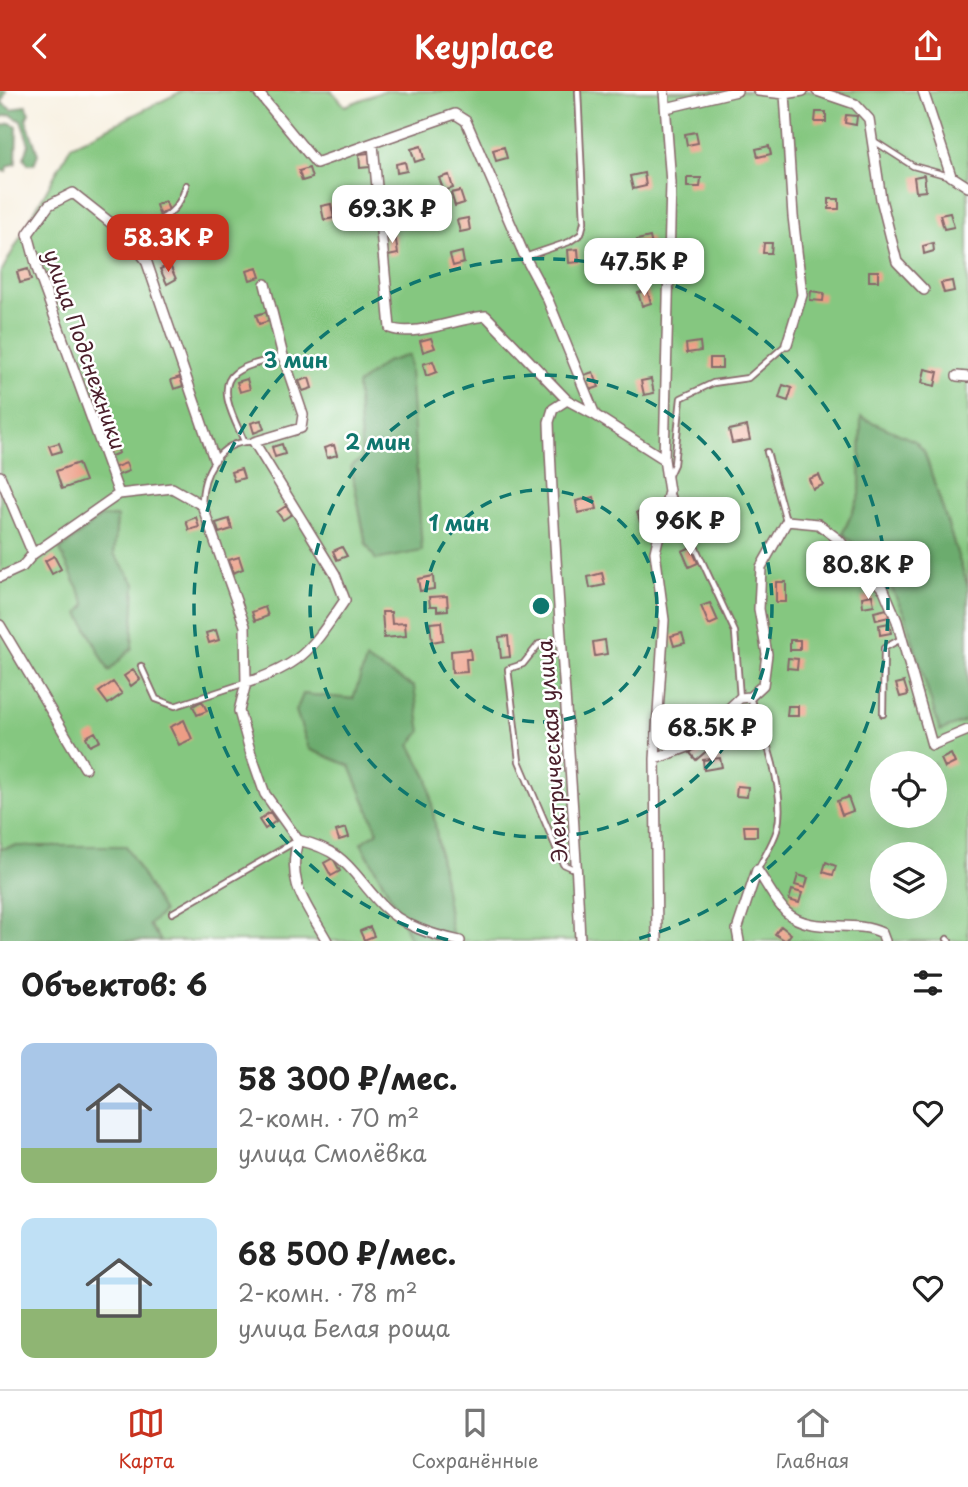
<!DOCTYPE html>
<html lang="ru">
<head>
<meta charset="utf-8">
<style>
  :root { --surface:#fff; --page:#f6f6f6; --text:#222; --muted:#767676; --line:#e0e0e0; --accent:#c8321e }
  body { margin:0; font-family:"Playpen Sans",sans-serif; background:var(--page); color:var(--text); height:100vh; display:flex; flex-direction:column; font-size:26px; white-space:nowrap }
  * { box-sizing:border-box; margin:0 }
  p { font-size:23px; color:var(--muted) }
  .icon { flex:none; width:38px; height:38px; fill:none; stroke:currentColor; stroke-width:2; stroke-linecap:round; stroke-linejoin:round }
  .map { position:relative; height:850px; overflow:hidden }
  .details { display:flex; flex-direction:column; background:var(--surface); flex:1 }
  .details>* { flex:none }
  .fabs { position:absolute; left:870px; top:660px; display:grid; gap:14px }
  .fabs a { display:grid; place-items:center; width:77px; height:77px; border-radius:50%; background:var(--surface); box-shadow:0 7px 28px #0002; font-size:35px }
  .price { position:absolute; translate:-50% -60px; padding:0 16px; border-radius:14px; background:#fff; color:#222; font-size:23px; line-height:46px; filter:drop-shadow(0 2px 4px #0008) }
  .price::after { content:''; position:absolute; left:50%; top:42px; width:21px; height:16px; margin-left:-10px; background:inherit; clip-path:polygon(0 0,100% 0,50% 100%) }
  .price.on { background:var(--accent); color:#fff }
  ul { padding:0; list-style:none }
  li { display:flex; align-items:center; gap:21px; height:175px; padding:0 21px }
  li span { display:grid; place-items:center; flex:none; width:196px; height:140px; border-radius:14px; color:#555 }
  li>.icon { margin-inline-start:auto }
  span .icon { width:84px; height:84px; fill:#fffc; stroke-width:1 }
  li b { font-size:30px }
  h2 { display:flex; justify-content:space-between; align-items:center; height:84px; padding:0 21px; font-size:30px }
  header { display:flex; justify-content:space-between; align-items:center; height:91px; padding:0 21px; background:var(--accent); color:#fff; font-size:32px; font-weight:600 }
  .dock { display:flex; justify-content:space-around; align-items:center; height:98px; border-top:2px solid var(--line); background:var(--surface); font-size:19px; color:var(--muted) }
  .dock a { display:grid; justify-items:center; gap:4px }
  .dock .on { color:var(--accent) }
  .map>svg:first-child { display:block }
  .green { fill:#85c780; stroke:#687356; stroke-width:2; fill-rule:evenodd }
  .forest { fill:#6cac6e; stroke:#5b664c; stroke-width:2 }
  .building { fill:#ed9d85 }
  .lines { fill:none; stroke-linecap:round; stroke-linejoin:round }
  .lane-casing { stroke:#87686b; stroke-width:8 }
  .street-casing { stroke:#87686b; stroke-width:12 }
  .lane { stroke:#fff; stroke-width:4.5 }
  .street { stroke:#fff; stroke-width:9 }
  .ring { fill:none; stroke:#0f766e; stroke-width:3.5; stroke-dasharray:12 9 }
  .labels { text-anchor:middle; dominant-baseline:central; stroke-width:5; stroke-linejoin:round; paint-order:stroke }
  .street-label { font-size:21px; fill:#4a1f2b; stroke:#fff }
  .centre { fill:#0f766e; stroke:#fff; stroke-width:3.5 }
  .ring-label { font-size:21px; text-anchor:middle; font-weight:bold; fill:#0f766e; stroke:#fff; stroke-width:5; stroke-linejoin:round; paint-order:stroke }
</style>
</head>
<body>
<header><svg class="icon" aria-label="back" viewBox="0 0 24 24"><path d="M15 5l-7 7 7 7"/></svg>Keyplace<svg class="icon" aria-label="share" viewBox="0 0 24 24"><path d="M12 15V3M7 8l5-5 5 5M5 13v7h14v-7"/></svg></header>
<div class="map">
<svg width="968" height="850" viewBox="0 0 968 850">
  <rect width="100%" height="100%" fill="#fff"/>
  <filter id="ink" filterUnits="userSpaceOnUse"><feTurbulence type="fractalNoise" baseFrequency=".0143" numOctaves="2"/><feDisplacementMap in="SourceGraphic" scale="14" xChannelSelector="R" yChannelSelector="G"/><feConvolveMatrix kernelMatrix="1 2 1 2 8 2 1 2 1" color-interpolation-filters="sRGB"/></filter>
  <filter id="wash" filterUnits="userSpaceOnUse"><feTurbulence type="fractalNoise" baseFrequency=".00686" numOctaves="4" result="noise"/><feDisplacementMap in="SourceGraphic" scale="28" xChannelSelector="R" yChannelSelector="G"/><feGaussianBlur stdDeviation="1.57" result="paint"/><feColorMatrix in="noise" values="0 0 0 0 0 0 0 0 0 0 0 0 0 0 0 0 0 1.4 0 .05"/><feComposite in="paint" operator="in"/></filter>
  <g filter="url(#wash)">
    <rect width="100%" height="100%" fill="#f8f1e2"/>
    <!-- green -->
    <path class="green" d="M182,0H332L345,15L383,0H968V496L924,360L861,327L860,404L843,442L884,482L905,524L940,639L968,629V850H453L428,688L367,569L353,608L303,603L309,658L350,674L378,741L361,752L396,815L411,850H161L149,833L15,755L0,758V183L71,55ZM362,368L366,453L351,375ZM117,426L114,463L135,493L109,579L79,522L86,514ZM882,672H934V724H882ZM882,763H934V816H882Z"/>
    <!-- forest -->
    <path class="forest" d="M0,0H6L2,12L12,19L26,14L29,22L26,28L38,63L34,73H28L24,67L29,53L21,30L11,24L0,26Z
      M10,32L17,35L16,72L7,76L6,81L0,79V35Z
      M409,264L422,460L376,469L366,453L351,375L362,368L357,294L386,271Z
      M861,326L915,350L924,360L968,496V629L940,640L905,524L884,482L843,442L860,404Z
      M101,426H117L114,463L135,493L132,557L109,580L79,522L86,514L60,459Z
      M366,569L414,596L421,641L410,654L428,688L453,850H411L396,815L361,752L378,741L350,675L309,658L296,620L303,603L353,608Z
      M15,755H126L163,821L149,834L161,850H0V758Z"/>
    <g id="blocks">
      <!-- building -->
      <path class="building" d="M816,21H826V31H815Z
        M846,24L857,25L856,34L845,32Z
        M696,41L698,52L687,54L685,43Z
        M421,55L424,68L415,71L411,58Z
        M769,55L771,63L758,66L756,58Z
        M504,56L507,67L496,70L493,59Z
        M369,62L370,76L360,77L359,63Z
        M405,71L407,80L397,82L396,73Z
        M309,77L312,87L302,90L299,80Z
        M644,82L646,95L633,98L630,85Z
        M449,84L453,97L444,100L439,87Z
        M924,84L926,100L916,101L914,86Z
        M687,87H701L700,96H687Z
        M460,100L464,112L455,115L451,102Z
        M829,108H839V118H829Z
        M165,110L169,119L159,123L156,114Z
        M331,113L334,127L324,129L321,115Z
        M404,113L406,125L396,127L394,115Z
        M950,122L954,136L944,138L940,124Z
        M468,127L470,139L460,141L457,129Z
        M151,143L156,152L146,156L142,147Z
        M395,143L398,163L388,165L385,145Z
        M650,146L652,155L639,158L637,149Z
        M764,152H772L771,162H763Z
        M933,152L934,160L924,163L923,155Z
        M578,158L579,171L569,172L568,159Z
        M462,161L464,172L453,175L450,164Z
        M170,174L176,188L167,193L160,178Z
        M257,177L260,186L250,189L247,180Z
        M28,178L31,189L20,192L17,181Z
        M58,180L62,191L52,195L47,184Z
        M869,180H878V190H869Z
        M952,190L954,200L944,202L941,192Z
        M647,199L651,212L642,215L638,202Z
        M811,200L824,202L823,210L810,209Z
        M266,221L269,230L259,233L256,224Z
        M431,247L435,257L423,261L420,250Z
        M700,251L701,260L687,262L686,253Z
        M710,267H722V277H710Z
        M433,270L437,281L426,285L423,273Z
        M925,278L938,281L935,295L922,292Z
        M593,281L599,296L590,299L584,284Z
        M180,286L183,295L174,298L171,289Z
        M309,287L312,297L303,300L299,290Z
        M247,288L250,298L240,301L237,291Z
        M651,288L654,302L644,304L641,290Z
        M783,294L792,297L788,310L779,307Z
        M104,324L108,333L98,338L94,329Z
        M261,329L264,338L254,342L251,332Z
        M747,335L750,349L732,352L729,339Z
        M59,352L62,360L52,363L49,355Z
        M115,353L119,362L109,366L106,357Z
        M282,353L285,363L275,366L272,356Z
        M334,354L337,364L327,367L324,357Z
        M78,372L85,390L62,398L56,380Z
        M126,372L129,380L116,385L113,377Z
        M241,378L244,387L234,390L231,381Z
        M819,384L823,394L813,398L809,388Z
        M594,406L597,418L578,422L576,410Z
        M286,415L292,423L283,429L277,421Z
        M648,417L652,427L640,431L637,421Z
        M196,426L199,436L189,439L186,430Z
        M229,428L232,438L219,442L216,432Z
        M342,456L347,465L337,469L333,460Z
        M691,456L698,472L689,476L682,460Z
        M54,465L61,478L52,483L45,470Z
        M239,466L243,478L233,482L229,469Z
        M602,482L605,494L590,497L588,486Z
        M433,485L434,498L420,500L418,488Z
        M776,491H786V511H776Z
        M872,504L874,514L863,516L862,506Z
        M447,505L448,519L437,520V515H430L429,506Z
        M710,512L718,530L709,534L701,515Z
        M265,516L268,525L255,530L252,521Z
        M887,518L889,526L876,529L874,521Z
        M382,521H391L392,533L405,532L406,545L384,547Z
        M441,531L443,549L432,551L430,532Z
        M889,532L891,542L880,544L879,534Z
        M216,539L219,549L209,552L206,542Z
        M682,542L685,552L674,555L671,545Z
        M508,545L510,566L501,567L499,546Z
        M605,549L607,563L595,565L593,551Z
        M790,549H800V559H790Z
        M470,558L471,568H466L467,581L452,582L451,560Z
        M788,567L798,568L797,578L787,577Z
        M133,579L140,588L131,595L124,585Z
        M113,591L122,603L108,613L99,601Z
        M904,591L908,604L900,606L896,593Z
        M202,610L207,620L197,624L193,615Z
        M788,615H798V625H787Z
        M184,629L192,648L179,654L170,636Z
        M95,641L100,650L90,655L86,646Z
        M704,650L710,657L696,669L690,662Z
        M951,663L955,672L945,677L941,668Z
        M720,667L722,676L704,679L703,669Z
        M737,695L748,696L747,706L736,705Z
        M848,706L853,720L842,724L837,710Z
        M270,721L276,730L265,738L259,729Z
        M744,735H757V745H745Z
        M346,737L349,746L339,749L336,740Z
        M333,767L340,780L331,785L324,772Z
        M826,771L836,775L833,784L823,781Z
        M798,784L808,787L805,797L795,794Z
        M792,799L802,802L799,812L789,809Z
        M781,835L791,843L786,850L775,843Z
        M370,836L374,845L364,849L360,840Z"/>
    </g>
  </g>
  <g filter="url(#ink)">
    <use href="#blocks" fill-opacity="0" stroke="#87686b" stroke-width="2"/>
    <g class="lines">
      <defs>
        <path id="lane" d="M874,50L913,75L949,85
          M127,144C156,130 178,127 186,94
          M525,166L569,151L581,143L584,131L578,0
          M244,350C237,333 215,297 235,282C246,273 270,269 283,265
          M767,361L786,430
          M668,386L674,373L681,307L713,292L748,287L787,253
          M671,404L735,541L740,607
          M202,413C202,384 218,348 254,351
          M560,551L539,553L523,573L508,578L509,586L519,670L563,773L576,779
          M141,575L156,608L175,615L245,592
          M750,607C764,642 787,701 777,739C773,752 764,766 758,778
          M883,623L884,557L901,548
          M172,822L298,749
          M947,848L949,850"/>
        <path id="street" d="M257,0L316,72L455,23L466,30L525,166L548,209L595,324L664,368
          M758,0L785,3L803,0
          M817,0L855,13L869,28L881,108L897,171L924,199
          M923,0L951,85L968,96
          M785,3L793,125L802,204L787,253
          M666,17L737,0
          M373,53L390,237C414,247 458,227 486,225L567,309L595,324
          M957,285L968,286
          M567,309L553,318L549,331C555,504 573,677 580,850
          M0,385L33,463
          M119,403L38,180L28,143L49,114L73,102L126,144L146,169L214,368
          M0,486L22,476L33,463L119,403L172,397L202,414L245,535L246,592L239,620L251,663L265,703L298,749C348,761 349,779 382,814C402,835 433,844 460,850
          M0,534L85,677
          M246,592C304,573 311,558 345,509L335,483L254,351L301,337L303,324L283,265L265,193
          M655,668L688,656L740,607L750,606L763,594L767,563L759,518L761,476L787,430L818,433L838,448L884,499L897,530L932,654L968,639
          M298,749C286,794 306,812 327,850
          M757,779C766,792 775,810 786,821C813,845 853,827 882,842L885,850
          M657,850L655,668L664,529L655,461L669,400L664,368L671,92L664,0
          M739,850L737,839L757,779"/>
      </defs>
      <!-- lane casing -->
      <use href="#lane" class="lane-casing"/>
      <!-- street casing -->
      <use href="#street" class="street-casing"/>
      <!-- lane -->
      <use href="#lane" class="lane"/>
      <!-- street -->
      <use href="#street" class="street"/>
    </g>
  </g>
  <!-- distance rings -->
  <g class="ring">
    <circle cx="541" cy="515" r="116"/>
    <circle cx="541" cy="515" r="231"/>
    <path d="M448 849A347 347 0 1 1 634 849"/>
  </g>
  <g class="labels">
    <!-- street labels -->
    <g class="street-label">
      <text transform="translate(86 258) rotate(71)">улица Подснежники</text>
      <text transform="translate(551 660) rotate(-94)">Электрическая улица</text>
    </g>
  </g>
  <circle cx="541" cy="515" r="10" class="centre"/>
  <g class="ring-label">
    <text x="296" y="277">3 мин</text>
    <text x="378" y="359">2 мин</text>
    <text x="459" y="440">1 мин</text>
  </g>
</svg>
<div class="fabs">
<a><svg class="icon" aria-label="locate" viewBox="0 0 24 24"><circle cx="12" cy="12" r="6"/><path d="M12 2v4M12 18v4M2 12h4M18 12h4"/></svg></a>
<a><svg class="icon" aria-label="layers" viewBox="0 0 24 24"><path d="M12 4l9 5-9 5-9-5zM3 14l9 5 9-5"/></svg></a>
</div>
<b class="price" style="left:392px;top:154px">69.3K ₽</b>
<b class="price on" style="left:168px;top:183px">58.3K ₽</b>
<b class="price" style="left:644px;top:207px">47.5K ₽</b>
<b class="price" style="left:690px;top:466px">96K ₽</b>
<b class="price" style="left:868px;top:510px">80.8K ₽</b>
<b class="price" style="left:712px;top:673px">68.5K ₽</b>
</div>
<section class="details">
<h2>Объектов: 6<svg class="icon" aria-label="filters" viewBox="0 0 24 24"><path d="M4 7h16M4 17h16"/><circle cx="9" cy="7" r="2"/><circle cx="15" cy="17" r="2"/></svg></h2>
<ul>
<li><span style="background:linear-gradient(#a9c7e8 75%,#8fb573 0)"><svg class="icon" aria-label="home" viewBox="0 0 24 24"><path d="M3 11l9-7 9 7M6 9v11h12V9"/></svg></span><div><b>58 300 ₽/мес.</b><p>2-комн. · 70 m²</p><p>улица Смолёвка</p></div><svg class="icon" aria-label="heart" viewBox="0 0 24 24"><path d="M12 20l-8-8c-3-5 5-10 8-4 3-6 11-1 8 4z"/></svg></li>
<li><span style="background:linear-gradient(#bfe0f5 65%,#8fb573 0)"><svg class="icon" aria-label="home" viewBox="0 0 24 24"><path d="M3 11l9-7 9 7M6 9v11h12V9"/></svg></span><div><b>68 500 ₽/мес.</b><p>2-комн. · 78 m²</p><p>улица Белая роща</p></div><svg class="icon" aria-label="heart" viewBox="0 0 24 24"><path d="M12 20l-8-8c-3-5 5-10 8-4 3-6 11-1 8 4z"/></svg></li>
</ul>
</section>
<nav class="dock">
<a class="on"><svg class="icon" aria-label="map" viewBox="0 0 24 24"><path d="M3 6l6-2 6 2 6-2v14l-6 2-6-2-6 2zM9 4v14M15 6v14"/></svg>Карта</a>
<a><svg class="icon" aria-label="saved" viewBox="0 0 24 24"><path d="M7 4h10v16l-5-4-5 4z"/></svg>Сохранённые</a>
<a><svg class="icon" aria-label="home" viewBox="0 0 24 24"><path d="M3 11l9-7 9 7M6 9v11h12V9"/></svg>Главная</a>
</nav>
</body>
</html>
